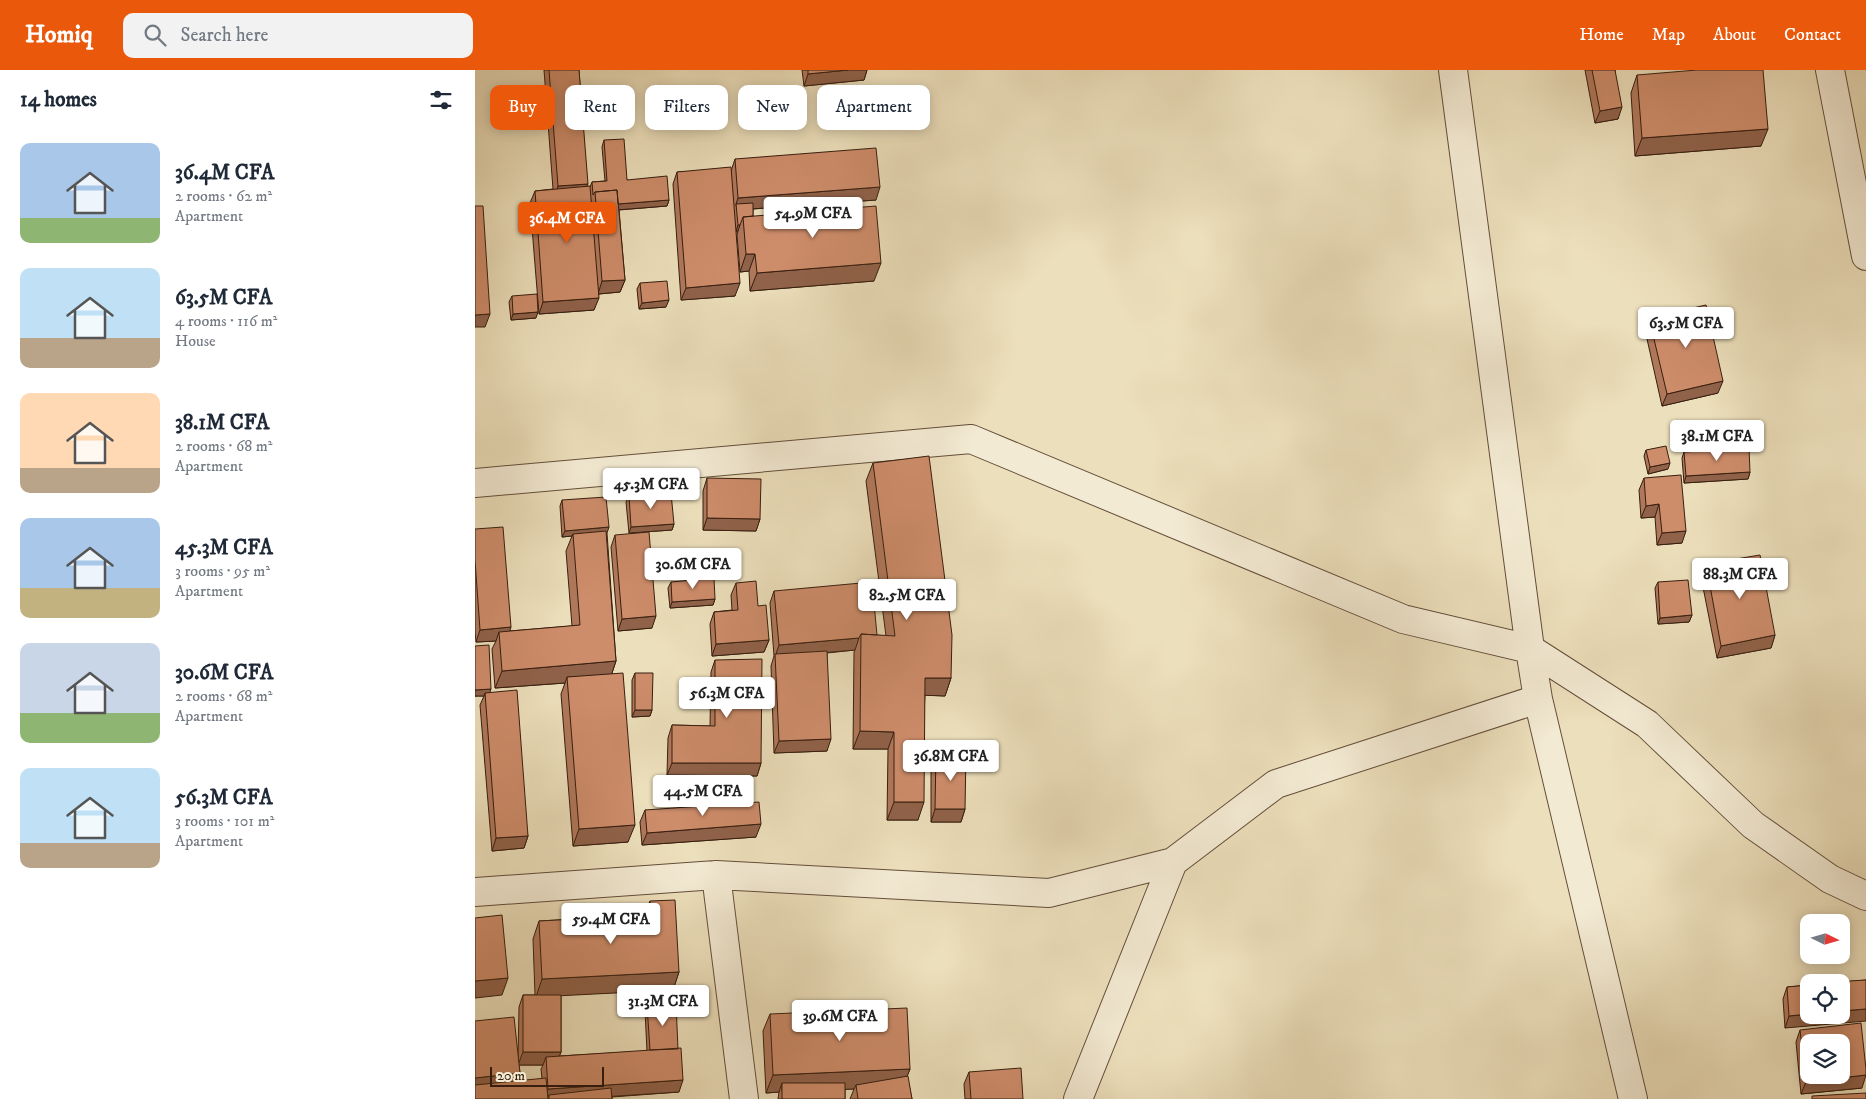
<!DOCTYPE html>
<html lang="en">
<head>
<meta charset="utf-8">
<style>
  :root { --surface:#fff; --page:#f2f2f3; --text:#1f2937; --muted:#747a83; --accent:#ea580c }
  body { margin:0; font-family:"IM FELL DW Pica",serif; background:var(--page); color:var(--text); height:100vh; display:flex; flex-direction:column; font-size:19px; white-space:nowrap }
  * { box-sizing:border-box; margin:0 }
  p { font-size:16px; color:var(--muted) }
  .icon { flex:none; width:28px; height:28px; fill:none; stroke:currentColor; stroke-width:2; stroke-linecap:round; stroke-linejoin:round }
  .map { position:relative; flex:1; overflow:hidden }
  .details { display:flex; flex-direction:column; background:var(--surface); width:475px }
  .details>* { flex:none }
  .banner { position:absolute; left:15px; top:15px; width:475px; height:45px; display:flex; gap:10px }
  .needle { width:32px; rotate:95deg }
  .controls { position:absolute; left:1325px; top:844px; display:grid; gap:10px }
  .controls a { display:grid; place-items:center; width:50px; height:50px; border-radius:10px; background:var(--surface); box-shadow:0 2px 12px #0003; font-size:25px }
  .scale { position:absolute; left:15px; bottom:12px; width:114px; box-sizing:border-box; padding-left:5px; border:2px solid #371e0f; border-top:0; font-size:14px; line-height:18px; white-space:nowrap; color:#371e0f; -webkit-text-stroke:4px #f3ead3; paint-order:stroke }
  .price { position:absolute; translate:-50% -42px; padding:0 11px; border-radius:5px; background:#fff; color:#222; font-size:16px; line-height:32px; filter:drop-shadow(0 1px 2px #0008) }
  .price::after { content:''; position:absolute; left:50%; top:30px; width:15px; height:11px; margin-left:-8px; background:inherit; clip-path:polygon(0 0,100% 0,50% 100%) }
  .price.on { background:var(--accent); color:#fff }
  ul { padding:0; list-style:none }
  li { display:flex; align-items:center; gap:15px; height:125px; padding:0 20px }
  li span { display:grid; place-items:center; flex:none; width:140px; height:100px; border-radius:10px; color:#555 }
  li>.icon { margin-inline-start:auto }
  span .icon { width:60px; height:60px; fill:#fffc; stroke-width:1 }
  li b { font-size:21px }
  h2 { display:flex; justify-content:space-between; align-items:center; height:60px; padding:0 20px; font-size:21px }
  .tag { padding:0 18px; border-radius:10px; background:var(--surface); box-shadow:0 2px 12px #0003; font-size:18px; line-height:45px }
  .tag.on { background:var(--accent); color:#fff }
  header { display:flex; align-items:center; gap:30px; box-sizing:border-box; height:70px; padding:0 25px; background:var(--accent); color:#fff }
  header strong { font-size:24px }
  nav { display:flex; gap:28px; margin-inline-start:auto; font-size:18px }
  .search { width:350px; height:45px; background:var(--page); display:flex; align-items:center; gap:12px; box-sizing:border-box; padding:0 18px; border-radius:10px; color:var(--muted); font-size:19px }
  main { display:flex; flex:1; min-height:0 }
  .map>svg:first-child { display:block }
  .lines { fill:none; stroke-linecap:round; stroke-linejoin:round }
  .minor-casing { stroke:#644e3a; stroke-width:30 }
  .minor { stroke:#f3ead3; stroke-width:28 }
  .wall { fill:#b0785b; stroke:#371e0f; fill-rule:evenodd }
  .shaded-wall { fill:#90624a; stroke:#371e0f }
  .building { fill:#cd8c6a; stroke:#371e0f; fill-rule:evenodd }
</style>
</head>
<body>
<header>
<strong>Homiq</strong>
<div class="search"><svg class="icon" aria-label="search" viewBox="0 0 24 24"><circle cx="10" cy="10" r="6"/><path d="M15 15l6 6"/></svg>Search here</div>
<nav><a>Home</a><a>Map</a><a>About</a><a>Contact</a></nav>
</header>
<main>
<section class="details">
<h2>14 homes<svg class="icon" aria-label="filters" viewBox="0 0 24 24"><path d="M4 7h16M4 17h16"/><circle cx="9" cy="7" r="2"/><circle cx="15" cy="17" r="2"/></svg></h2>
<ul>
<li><span style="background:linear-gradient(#a9c7e8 75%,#8fb573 0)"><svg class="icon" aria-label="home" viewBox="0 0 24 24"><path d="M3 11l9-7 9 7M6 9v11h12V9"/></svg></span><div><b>36.4M CFA</b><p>2 rooms · 62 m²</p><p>Apartment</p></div></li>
<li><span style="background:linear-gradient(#bfe0f5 70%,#b9a48a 0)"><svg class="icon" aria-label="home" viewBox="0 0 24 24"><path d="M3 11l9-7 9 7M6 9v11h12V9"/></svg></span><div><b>63.5M CFA</b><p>4 rooms · 116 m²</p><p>House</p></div></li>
<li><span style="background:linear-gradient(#ffd9b3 75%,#b9a48a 0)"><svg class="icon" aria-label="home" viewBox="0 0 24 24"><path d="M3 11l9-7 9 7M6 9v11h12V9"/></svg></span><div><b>38.1M CFA</b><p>2 rooms · 68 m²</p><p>Apartment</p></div></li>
<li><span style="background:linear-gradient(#a9c7e8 70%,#c2b280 0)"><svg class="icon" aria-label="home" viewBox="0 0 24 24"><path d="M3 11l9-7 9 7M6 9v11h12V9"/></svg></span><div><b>45.3M CFA</b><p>3 rooms · 95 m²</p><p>Apartment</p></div></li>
<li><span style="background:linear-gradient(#c9d6e8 70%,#8fb573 0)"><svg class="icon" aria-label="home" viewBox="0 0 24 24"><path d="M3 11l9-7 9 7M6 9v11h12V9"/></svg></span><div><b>30.6M CFA</b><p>2 rooms · 68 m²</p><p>Apartment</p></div></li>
<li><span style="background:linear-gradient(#bfe0f5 75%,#b9a48a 0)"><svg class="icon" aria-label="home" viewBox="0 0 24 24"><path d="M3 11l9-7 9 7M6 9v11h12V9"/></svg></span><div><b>56.3M CFA</b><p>3 rooms · 101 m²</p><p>Apartment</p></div></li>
</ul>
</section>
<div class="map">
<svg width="1391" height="1029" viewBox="0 0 1391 1029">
  <rect width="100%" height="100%" fill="#ecdfbb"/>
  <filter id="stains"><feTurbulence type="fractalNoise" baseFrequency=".004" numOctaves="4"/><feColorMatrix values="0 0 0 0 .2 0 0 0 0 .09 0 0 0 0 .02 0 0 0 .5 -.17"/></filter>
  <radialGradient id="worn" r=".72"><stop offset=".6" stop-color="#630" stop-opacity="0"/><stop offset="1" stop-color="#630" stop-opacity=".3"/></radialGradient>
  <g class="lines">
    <defs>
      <path id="minor" d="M978,0L1055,579L1063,629L1158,1029
        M1355,0L1391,186
        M0,413L496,369L928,549L1055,579L1172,654L1278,755L1355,809L1391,826
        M241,805L269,1029
        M0,822L241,805L574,823L698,792L801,714L1063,629
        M603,1029L698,792"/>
    </defs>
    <!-- minor casing -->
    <use href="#minor" class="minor-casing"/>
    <!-- minor -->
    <use href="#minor" class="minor"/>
  </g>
  <!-- wall -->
  <path class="wall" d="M69,0H104L112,116L115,117L117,112L130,111L127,77L129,70L152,110L194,130L192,136L144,140L150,210L145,222L124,224L119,240L64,244L55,133L60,121L78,119Z
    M327,0H392L389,10L329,16Z
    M1110,0H1140L1143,49L1120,53Z
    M1162,5L1286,76L1160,86L1156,23Z
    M260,89L401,130L278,139V146L399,211L275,221L274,201L265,202L262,165L263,161H261L260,226L206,230L198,114L202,102L256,101Z
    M165,213L191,237L164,239L162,219Z
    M37,226L61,248L36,250L34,232Z
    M1174,248L1243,323L1187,336L1170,260Z
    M1171,380L1193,399L1173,404L1169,386Z
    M1209,382L1275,402L1273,409L1209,413L1207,388Z
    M398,393L476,608L470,626L450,625L443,750H412L413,679H378L379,582L380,580L352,583V681L299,683L296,596L299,586L295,533L299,521L402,565L411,566L391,411Z
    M232,408L285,449L281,461L228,460V421Z
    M1169,408L1207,473L1182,475L1180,447L1166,448L1164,420Z
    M154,426L199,454L197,460L154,463L151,432Z
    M87,430L132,463L141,591L137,603L153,772L98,776L86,624L90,613L20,618L17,579L21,571L1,572L0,561V459L35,561L97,556L91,481L97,466L87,467L85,436Z
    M140,465L177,558L143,561L136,477Z
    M1231,494L1300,565L1296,578L1242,588L1226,507Z
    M196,512L240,529L238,535L195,538L193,518Z
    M1183,512L1217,545L1214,552L1183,554L1180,518Z
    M261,513L283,536L294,570L289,582L237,586L235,554L239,542L257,540L256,525Z
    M240,590L286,693L282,706L192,705L193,668L197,655L235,656L236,602Z
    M160,603L177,640L175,646L157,647V610Z
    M15,623L53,766L49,778L17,781L5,635L9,626H0Z
    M461,684L490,739L486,752H456V696Z
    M170,740L281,767L167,775L165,752Z
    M175,831L204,902L198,920L86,925V982L84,986L172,981L170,941L172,935L204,1022L137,1027V1029H0L43,989L44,937L48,925H60L58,869L64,851L169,845ZM44,995H68L66,999L67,1009L42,1011L45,1003Z
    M1391,910L1310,958L1308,929L1312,917Z
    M295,944L435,999L432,1006L437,1029H375L379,1019H370V1029H303L304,1022L291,1023L288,961Z
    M1325,960L1387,1018L1326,1024L1321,972Z
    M494,1002L548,1029H490L489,1014Z"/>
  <!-- shaded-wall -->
  <path class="shaded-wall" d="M373,0H392L389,10L329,16L333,4Z
    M1147,37L1143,49L1120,53L1125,41Z
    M1293,59L1286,76L1160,86L1167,68Z
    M113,114L108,126L79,129L83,116Z
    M405,117L401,130L262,140L261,134L263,128Z
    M194,130L192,136L141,140L143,134Z
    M263,155H265L263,161H261Z
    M271,184H280L274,201L265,202Z
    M406,193L399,211L275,221L282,203Z
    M150,210L145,222L123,224L127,211Z
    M265,213L260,226L206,230L211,218Z
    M124,228L119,240L64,244L68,232Z
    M194,230L191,237L164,239L167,233Z
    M63,242L61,248L36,250L38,244Z
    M15,244L10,257H0V245Z
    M1248,311L1243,323L1187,336L1192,324Z
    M1195,393L1193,399L1173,404L1175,397Z
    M1275,402L1273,409L1209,413L1211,406Z
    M1184,434L1180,447L1166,448L1171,436Z
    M232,448L285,449L281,461L228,460Z
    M199,454L197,460L154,463L156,457Z
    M134,457L132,463L98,466V464L97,466L87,467L90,461Z
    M1211,461L1207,473L1182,475L1187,463Z
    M240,529L238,535L195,538L197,532Z
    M1217,545L1214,552L1183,554L1185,548Z
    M181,546L177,558L143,561L147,549Z
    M36,557L32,570L24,562L21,571L1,572L5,560Z
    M1300,565L1296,578L1242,588L1246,576Z
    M384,568L380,580L300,587L304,575Z
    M294,570L289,582L237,586L241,574Z
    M141,591L135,609L92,607L90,613L20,618L27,601Z
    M450,608H476L470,626L443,625Z
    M16,619L14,625L10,623L9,626H0V620Z
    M160,640H177L175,646L157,647Z
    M385,661L419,662L413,679H378Z
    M356,669L352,681L299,683L304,671Z
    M197,693H286L282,706L192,705Z
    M419,732H449L443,750H412Z
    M460,739H490L486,752H456Z
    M286,754L281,767L167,775L172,763Z
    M160,755L153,772L98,776L104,759Z
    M53,766L49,778L17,781L21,768Z
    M204,902L198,920L61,927L67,909Z
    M33,908L27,925L0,928V911Z
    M1391,939V951L1310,958L1314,946L1334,944V945H1366V941Z
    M48,982H86L81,995L71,987L68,995H43Z
    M435,999L428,1017L381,1015L379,1019L307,1022V1013L304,1022L291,1023L298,1005Z
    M45,1003L38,1021L0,1025V1008Z
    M1391,1005L1387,1018L1326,1024L1331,1012Z
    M208,1010L204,1022L97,1029L74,1025L72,1029H69L73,1019Z"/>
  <!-- building -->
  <path class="building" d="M74,0H104L113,114L83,116Z
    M333,0H373L333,4Z
    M1117,0H1140L1147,37L1125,41Z
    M1222,0H1288L1293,59L1167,68L1162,5Z
    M149,69L152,110L192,106L194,130L143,134L142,120L120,122L118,125L117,112L132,111L129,70Z
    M401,78L405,117L263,128L260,89Z
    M256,97L265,213L211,218L202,102Z
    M115,116L124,228L68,232L60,121Z
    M142,120L150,210L127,211L120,122Z
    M278,133V146L268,147L265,155H263L261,134Z
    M0,136H8L15,244L0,245Z
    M401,136L406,193L282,203L280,184H271L268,147Z
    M192,211L194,230L167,233L165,213Z
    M62,224L63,242L38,244L37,226Z
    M1231,235L1248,311L1192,324L1174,248Z
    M1191,376L1195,393L1175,397L1171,380Z
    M1274,378L1275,402L1211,406L1209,382Z
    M454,386L477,565L476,608H450L449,732H419V662L385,661L386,564L420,566L398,393Z
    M1206,405L1211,461L1187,463L1184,434L1171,436L1169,408Z
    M232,408L286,409L285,449L232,448Z
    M196,423L199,454L156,457L154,426Z
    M131,427L134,457L90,461L87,430Z
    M28,457L36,557L5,560L0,490V459Z
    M131,461L141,591L27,601L24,562L105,555L98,464Z
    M174,462L181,546L147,549L140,465Z
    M1285,485L1300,565L1246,576L1231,494Z
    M239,508L240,529L197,532L196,512Z
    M1213,510L1217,545L1185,548L1183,512Z
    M281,511L283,536L291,535L294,570L241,574L239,542L263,540L261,513Z
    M397,512L402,565L386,564L384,568L304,575L299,521Z
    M14,575L16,619L0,620V576Z
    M352,581L356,669L304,671L300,584Z
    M287,589L286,693H197V655L240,656V590Z
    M148,603L160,755L104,759L92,607Z
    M160,603H178L177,640H160Z
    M42,620L53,766L21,768L10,623Z
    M461,684H491L490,739H460Z
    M284,732L286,754L172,763L170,740Z
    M200,830L204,902L67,909L64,851L176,845L175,831Z
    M27,845L33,908L0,911V848Z
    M1391,910V939L1366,941V912H1358Z
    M1334,915V944L1314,946L1312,917Z
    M48,925H86V982H48Z
    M201,933L203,979L175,980L172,935Z
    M432,938L435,999L298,1005L295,944Z
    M39,947L45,1003L0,1008V951Z
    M1386,953L1391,999V1005L1331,1012L1325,960ZM1334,972H1366V1005H1334Z
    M206,978L208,1010L73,1019L71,987Z
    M546,998L548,1029H496L494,1002Z
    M433,1006L437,1029H383L381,1015Z
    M71,1008L73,1029H0V1015Z
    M307,1013H370V1029H307Z
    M136,1018L137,1029H74V1025Z
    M1391,1023V1029H1337V1026Z"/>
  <rect width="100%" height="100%" filter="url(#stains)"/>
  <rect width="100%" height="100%" fill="url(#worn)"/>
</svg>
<div class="controls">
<a><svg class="needle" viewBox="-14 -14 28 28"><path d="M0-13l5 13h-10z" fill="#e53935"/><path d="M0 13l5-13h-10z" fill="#747a83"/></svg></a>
<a><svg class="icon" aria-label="locate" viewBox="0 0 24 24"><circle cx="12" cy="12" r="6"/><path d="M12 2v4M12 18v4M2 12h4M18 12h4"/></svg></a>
<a><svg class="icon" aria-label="layers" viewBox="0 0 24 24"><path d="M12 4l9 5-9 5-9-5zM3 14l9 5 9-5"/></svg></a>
</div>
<div class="scale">20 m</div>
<b class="price" style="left:338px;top:169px">54.9M CFA</b>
<b class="price on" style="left:92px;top:174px">36.4M CFA</b>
<b class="price" style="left:1211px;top:279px">63.5M CFA</b>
<b class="price" style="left:1242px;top:392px">38.1M CFA</b>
<b class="price" style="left:176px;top:440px">45.3M CFA</b>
<b class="price" style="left:218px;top:520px">30.6M CFA</b>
<b class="price" style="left:1265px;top:530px">88.3M CFA</b>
<b class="price" style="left:432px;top:551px">82.5M CFA</b>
<b class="price" style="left:252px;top:649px">56.3M CFA</b>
<b class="price" style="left:476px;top:712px">36.8M CFA</b>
<b class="price" style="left:228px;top:747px">44.5M CFA</b>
<b class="price" style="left:136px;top:875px">59.4M CFA</b>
<b class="price" style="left:188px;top:957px">31.3M CFA</b>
<b class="price" style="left:365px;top:972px">39.6M CFA</b>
<div class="banner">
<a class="tag on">Buy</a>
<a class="tag">Rent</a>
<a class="tag">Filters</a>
<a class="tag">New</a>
<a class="tag">Apartment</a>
</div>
</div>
</main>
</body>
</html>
